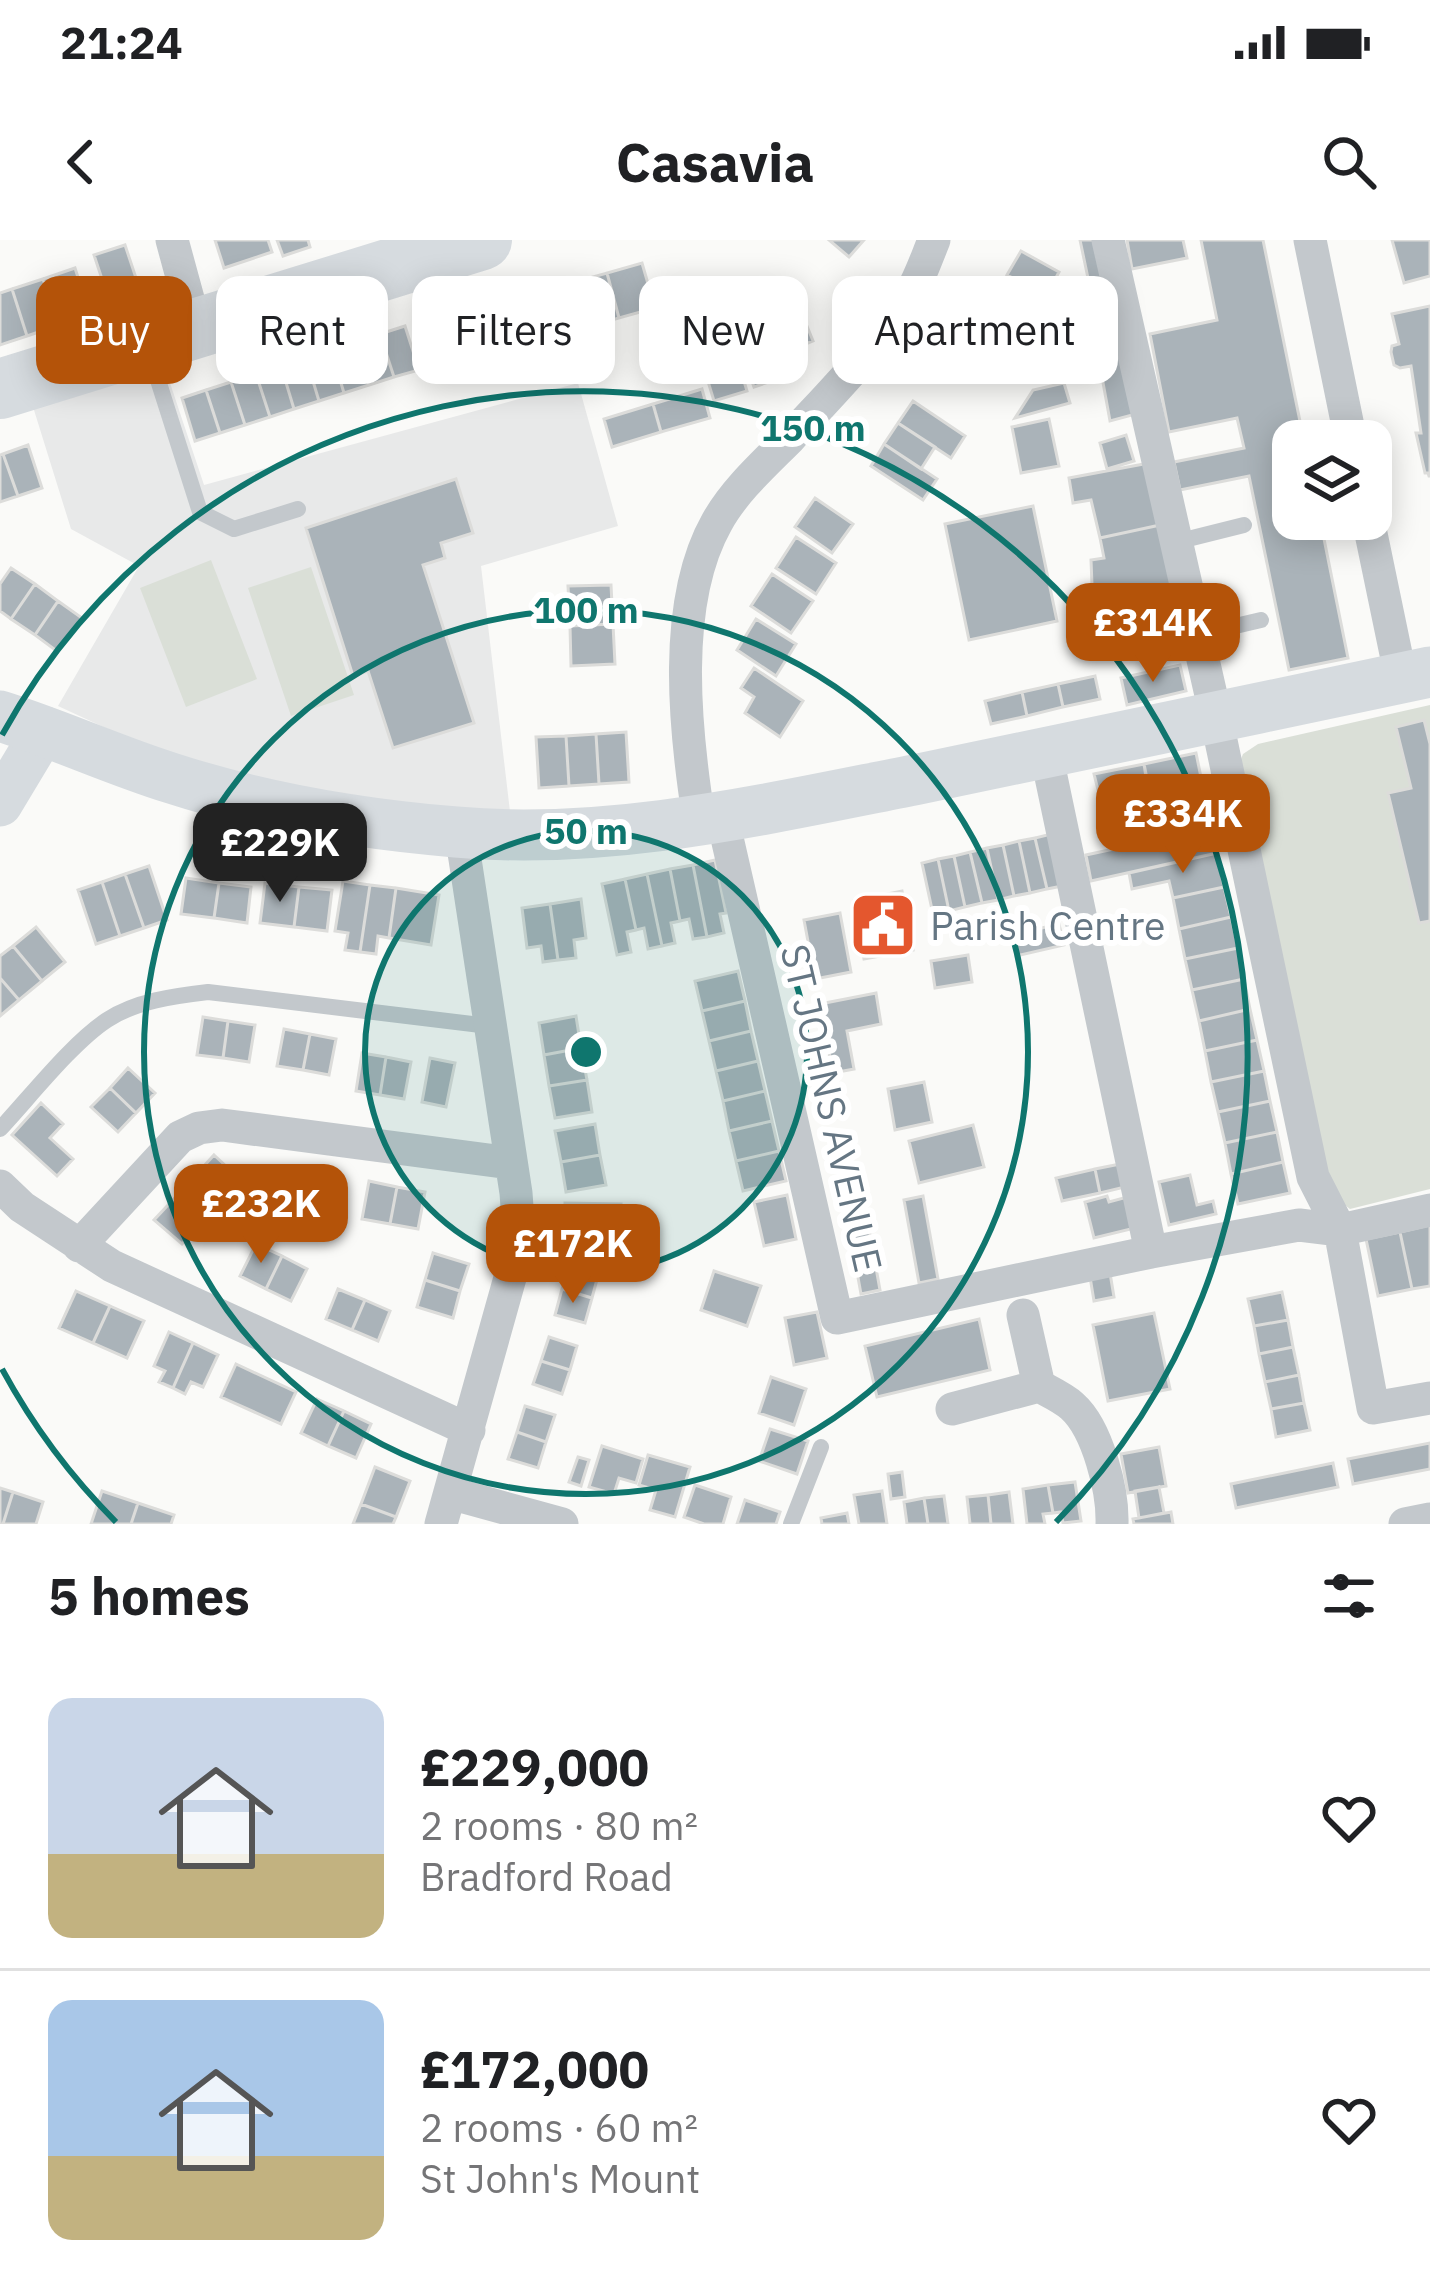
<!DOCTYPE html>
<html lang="en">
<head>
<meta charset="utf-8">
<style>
  :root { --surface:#fff; --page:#f6f6f6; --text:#202124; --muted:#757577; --line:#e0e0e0; --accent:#b45309 }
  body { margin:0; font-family:"IBM Plex Sans",sans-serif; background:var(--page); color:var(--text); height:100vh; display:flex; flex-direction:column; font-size:45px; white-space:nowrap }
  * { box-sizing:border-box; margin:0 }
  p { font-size:39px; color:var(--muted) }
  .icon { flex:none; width:66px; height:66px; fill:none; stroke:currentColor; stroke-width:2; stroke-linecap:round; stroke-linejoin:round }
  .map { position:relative; height:1284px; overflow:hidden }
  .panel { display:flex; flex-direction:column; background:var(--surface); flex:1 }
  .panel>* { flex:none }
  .banner { position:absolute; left:36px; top:36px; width:1359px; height:108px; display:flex; gap:24px }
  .controls { position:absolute; left:1272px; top:180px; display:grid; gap:24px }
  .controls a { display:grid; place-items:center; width:120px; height:120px; border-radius:24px; background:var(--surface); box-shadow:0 6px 30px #0003; font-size:60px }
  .price { position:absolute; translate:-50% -102px; padding:0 27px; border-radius:24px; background:var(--accent); color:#fff; font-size:39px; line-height:78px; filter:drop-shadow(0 3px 6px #0008) }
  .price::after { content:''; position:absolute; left:50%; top:72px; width:36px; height:27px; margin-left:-18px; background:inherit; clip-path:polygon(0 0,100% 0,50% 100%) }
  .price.selected { background:#222; color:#fff }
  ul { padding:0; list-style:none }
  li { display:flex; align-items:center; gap:36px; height:300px; padding:0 48px }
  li+li { border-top:3px solid var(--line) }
  li span { display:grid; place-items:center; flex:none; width:336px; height:240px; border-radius:24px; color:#555 }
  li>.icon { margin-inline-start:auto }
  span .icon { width:144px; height:144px; fill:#fffc; stroke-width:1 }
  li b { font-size:51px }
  h2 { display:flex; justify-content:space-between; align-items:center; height:144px; padding:0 48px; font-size:51px }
  .pill { padding:0 42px; border-radius:24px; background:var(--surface); box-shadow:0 6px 30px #0003; font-size:42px; line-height:108px }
  .pill.selected { background:var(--accent); color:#fff }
  .status { display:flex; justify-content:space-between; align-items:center; height:84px; padding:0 60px; background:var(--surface); direction:ltr }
  .status svg { height:33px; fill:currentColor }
  header { display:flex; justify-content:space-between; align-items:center; height:156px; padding:0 48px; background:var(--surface); font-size:54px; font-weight:800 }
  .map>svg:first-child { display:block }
  .built { fill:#e8e9e9 }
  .green { fill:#dadfd7 }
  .building { fill:#aab3b9; stroke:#dcdcda; stroke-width:3 }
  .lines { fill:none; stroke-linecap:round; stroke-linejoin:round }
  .lane { stroke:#c3c8cc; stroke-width:16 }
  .street { stroke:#c3c8cc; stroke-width:33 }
  .secondary { stroke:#d6dbdf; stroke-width:45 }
  .primary { stroke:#d6dbdf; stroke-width:51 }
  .highway { stroke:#d6dbdf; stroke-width:60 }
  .ring { fill:none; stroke:#0f766e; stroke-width:6 }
  .labels { text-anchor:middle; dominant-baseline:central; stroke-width:12; stroke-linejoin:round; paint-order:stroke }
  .poi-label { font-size:39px; fill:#657683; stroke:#fff; text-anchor:start }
  .street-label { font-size:39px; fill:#657683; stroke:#fff }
  .centre { fill:#0f766e; stroke:#fff; stroke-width:6 }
  .ring-label { font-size:36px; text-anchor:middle; font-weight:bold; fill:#0f766e; stroke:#fff; stroke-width:12; stroke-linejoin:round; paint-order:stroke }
</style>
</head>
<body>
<div class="status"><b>21:24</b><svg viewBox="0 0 49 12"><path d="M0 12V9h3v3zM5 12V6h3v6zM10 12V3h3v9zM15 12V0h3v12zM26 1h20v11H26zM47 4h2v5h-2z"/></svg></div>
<header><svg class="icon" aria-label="back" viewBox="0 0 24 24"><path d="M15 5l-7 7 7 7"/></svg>Casavia<svg class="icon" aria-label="search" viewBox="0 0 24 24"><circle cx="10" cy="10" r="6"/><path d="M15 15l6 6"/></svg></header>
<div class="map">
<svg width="1430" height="1284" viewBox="0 0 1430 1284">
  <rect width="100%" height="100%" fill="#fafaf8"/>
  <!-- built -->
  <path class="built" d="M160,113L204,245L578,143L618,286L481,326L511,580L341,559L151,509L58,466L139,326L71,289L29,154Z"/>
  <!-- green -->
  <path class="green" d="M211,320L257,439L186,467L140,348Z
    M311,327L354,455L291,476L248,348Z
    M1430,465V949L1350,969L1337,959L1328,943L1238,527L1243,514L1258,504Z"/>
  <!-- building -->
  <path class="building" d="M215,0H268L272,12L224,28Z
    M277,0H308L310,7L283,16Z
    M829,0H864L849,17Z
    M1080,0H1102L1123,96L1101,100Z
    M1127,0H1183L1187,18L1132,29Z
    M1201,0H1263L1304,201H1293V279H1320L1348,418L1289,430L1249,236L1180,250L1174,222L1244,208L1237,178L1169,192L1150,94L1217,80Z
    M1392,0H1430V36L1404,43Z
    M125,5L137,41L106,51L94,15Z
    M1021,11L1059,32L1035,77L1017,67L1028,46L1007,35Z
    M642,23L655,68L619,78L607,33Z
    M75,28L90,75L59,85L43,39Z
    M607,33L619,78L584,88L571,43Z
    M43,39L59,85L27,96L12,49Z
    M12,49L27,96L0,105V53Z
    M526,59L537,95L492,110L480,74Z
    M1000,63L1024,82L991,123L966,104Z
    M798,64L813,101L784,113L768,77Z
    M1430,66V236H1429L1428,233H1425L1416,193H1421L1411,126L1400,128L1394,125L1391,112L1392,106L1399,104L1392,74Z
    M758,70L783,137L754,147L730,81Z
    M480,74L492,110L447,124L435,88Z
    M405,86L419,130L394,137L380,94Z
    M380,94L394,137L369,145L355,102Z
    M731,98L747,151L714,161L698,109Z
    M355,102L369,145L344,153L331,110Z
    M331,110L344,153L319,161L306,118Z
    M1123,110L1136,174L1110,181L1098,115Z
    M306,118L319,161L294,169L281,126Z
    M281,126L294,169L270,177L256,134Z
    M256,134L270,177L245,185L231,142Z
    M231,142L245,185L220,193L206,150Z
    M1064,143L1070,163L1015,178L1033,150Z
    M702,149L710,178L661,192L653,164Z
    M206,150L220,193L195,201L182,158Z
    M913,161L965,196L951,218L898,183Z
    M653,164L661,192L612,207L604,179Z
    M1049,179L1059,226L1021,233L1012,187Z
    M898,183L935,207L921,229L884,204Z
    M1126,195L1134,221L1107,229L1100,203Z
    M884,204L937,239L923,260L871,226Z
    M28,205L42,248L18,256L3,214Z
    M3,214L18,256L0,262V215Z
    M1149,223L1160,285L1100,298L1091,260L1073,263L1069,238Z
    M456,239L473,293L441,303L445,318L423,325L474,483L393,508L368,431L353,436L306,288Z
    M815,258L853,284L832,313L795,287Z
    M1033,266L1057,381L969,400L945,284Z
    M1160,285L1183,390L1099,408L1093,370L1091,320L1104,318L1100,298Z
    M796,297L836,323L816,354L776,328Z
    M11,328L35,344L11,379L0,371V344Z
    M772,334L813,361L791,393L751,366Z
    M35,344L58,361L35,395L11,379Z
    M611,345L613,384L570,386L568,346Z
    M58,361L82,378L58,412L35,395Z
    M756,379L796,404L776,436L737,410Z
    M613,384L615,424L571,426L570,386Z
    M1180,425L1186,451L1127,465L1121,438Z
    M754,428L803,461L780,497L745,473L754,457L741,448Z
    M1095,436L1100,459L1063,467L1058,444Z
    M1058,444L1063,467L1027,476L1022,452Z
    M1022,452L1027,476L991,484L985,461Z
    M1424,480L1430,504V681L1419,683L1388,553L1411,548L1396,487Z
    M626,492L629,542L599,544L596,494Z
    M596,494L599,544L569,546L566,496Z
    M566,496L569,546L539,548L536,497Z
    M1196,513L1203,547L1151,558L1144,524Z
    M1144,524L1147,544L1099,554L1094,534Z
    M1203,547L1209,573L1157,585L1156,577L1110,587L1105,568Z
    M1209,573L1217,613L1091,641L1086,615L1160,599L1157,585Z
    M1051,594L1062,646L1047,649L1035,598Z
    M1035,598L1047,649L1030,653L1019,601Z
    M1019,601L1030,653L1014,656L1003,605Z
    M1003,605L1014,656L998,660L987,608Z
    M987,608L998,660L982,663L970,612Z
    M970,612L982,663L965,667L954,616Z
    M1217,613L1224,647L1173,658L1169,641L1132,649L1129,633Z
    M954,616L965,667L949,671L938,619Z
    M938,619L949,671L933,674L922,623Z
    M715,620L726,673L720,674L724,693L707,697L693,625Z
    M693,625L707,697L693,699L689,679L680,681L670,629Z
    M149,626L167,680L144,688L125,634Z
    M670,629L680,681L671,683L675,703L662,706L647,634Z
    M125,634L144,688L120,696L102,642Z
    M647,634L662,706L648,709L644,688L636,690L625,639Z
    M186,638L219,643L214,678L181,674Z
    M625,639L636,690L627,692L631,712L617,715L602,644Z
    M343,641L370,645L360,712L345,710L348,693L335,691Z
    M102,642L120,696L96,704L78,650Z
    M219,643L251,647L247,683L214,678Z
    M265,643L299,647L294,687L260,683Z
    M370,645L396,648L389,698L378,696L376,714L360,712Z
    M299,647L332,650L327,691L294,687Z
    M1224,647L1231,677L1179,689L1173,658Z
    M396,648L439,655L431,705L389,698Z
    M902,651L913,710L864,719L854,661Z
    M581,659L586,698L574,700L576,718L558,720L550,664Z
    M550,664L558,720L543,722L541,706L527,708L522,668Z
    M840,673L851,732L815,739L804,680Z
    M1231,677L1238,708L1185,719L1179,689Z
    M1059,684L1064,705L1016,716L1011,695Z
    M36,687L65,722L42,741L13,706Z
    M13,706L42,741L19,760L0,738V716Z
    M1238,708L1244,739L1192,750L1185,719Z
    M968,715L972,742L935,748L931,721Z
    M738,731L745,761L702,771L695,741Z
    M0,738L19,760L0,776Z
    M1244,739L1250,769L1199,781L1192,750Z
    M876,753L881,784L847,791L854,829L833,833L820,764Z
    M745,761L751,791L709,801L702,771Z
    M1250,769L1257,800L1205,811L1199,781Z
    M576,776L581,808L544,815L539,783Z
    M203,777L228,781L223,818L197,815Z
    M228,781L255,785L249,822L223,818Z
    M284,789L310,794L303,830L277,826Z
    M751,791L758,821L716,831L709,801Z
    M310,794L336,799L329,835L303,830Z
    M1257,800L1264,831L1211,842L1205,811Z
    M581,808L587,840L549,846L544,815Z
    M362,813L386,817L380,855L356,851Z
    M386,817L411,822L404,859L380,855Z
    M430,818L455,823L446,867L422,862Z
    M758,821L765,851L723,861L716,831Z
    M128,828L155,853L136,873L110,848Z
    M1264,831L1270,861L1218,872L1211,842Z
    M587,840L592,872L555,878L549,846Z
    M924,842L932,882L895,890L888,849Z
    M110,848L136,873L118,892L91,867Z
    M765,851L772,881L729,891L723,861Z
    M1270,861L1277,892L1225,903L1218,872Z
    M41,863L63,884L50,898L73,919L57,936L12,895Z
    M772,881L779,911L736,921L729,891Z
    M595,884L600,915L561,922L555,891Z
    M973,885L984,927L919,943L909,901Z
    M1277,892L1283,922L1231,934L1225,903Z
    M779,911L786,941L743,951L736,921Z
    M214,915L241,940L212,972L184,948Z
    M600,915L606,945L566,952L561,922Z
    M1283,922L1290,953L1238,964L1231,934Z
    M1120,924L1125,947L1100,953L1095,929Z
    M290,929L316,934L309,969L284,965Z
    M1095,929L1100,953L1062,961L1056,938Z
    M316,934L342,938L335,974L309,969Z
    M1190,935L1197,965L1213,961L1216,974L1169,985L1159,942Z
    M369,941L397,947L390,984L362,979Z
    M397,947L425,952L418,989L390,984Z
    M184,948L212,972L182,1004L154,980Z
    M787,955L796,999L764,1006L754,962Z
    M923,956L938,1039L919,1043L904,960Z
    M1107,956L1109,962L1127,957L1135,988L1094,998L1085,962Z
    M565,963L621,964L620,986H565Z
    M865,967L880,1050L861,1054L846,971Z
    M1430,985V1046L1412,1049L1400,992Z
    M565,986H620V1008H565Z
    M1400,992L1412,1049L1378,1056L1366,999Z
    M256,1004L282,1016L266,1049L240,1036Z
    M433,1013L469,1024L460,1051L425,1040Z
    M282,1016L307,1029L291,1061L266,1049Z
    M570,1024L599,1032L592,1058L562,1049Z
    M714,1031L761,1046L747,1086L701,1070Z
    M1110,1033L1114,1057L1094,1061L1090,1037Z
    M425,1040L460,1051L453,1078L417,1067Z
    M338,1049L365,1060L352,1090L326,1079Z
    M562,1049L592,1058L585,1083L555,1075Z
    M76,1051L110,1066L93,1103L59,1088Z
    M1282,1052L1288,1080L1254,1086L1248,1059Z
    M365,1060L390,1071L378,1101L352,1090Z
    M110,1066L144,1081L127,1118L93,1103Z
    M817,1072L827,1118L794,1125L785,1078Z
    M1154,1073L1170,1149L1108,1161L1093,1085Z
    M979,1079L990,1130L877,1157L865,1106Z
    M1288,1080L1293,1107L1259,1114L1254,1086Z
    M169,1092L193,1103L173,1148L159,1142L165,1131L154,1126Z
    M549,1097L577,1106L570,1130L541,1121Z
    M193,1103L218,1115L203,1147L191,1142L185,1154L173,1148Z
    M1293,1107L1299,1135L1265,1142L1259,1114Z
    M541,1121L570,1130L562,1154L533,1144Z
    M236,1124L296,1152L281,1184L221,1157Z
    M1299,1135L1304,1163L1271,1169L1265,1142Z
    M771,1137L806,1149L794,1185L759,1173Z
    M317,1159L344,1171L328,1206L301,1193Z
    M1304,1163L1310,1190L1276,1197L1271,1169Z
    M525,1166L555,1175L546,1202L517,1192Z
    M344,1171L371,1184L356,1218L328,1206Z
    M770,1189L808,1201L797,1234L759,1221Z
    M517,1192L546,1202L538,1228L508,1219Z
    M1430,1203V1229L1353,1244L1348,1219Z
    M602,1206L643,1219L636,1243L619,1238L614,1254L589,1247Z
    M1159,1207L1166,1246L1128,1253L1121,1214Z
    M648,1215L690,1227L675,1277L650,1270L656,1250L639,1245Z
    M578,1217L589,1220L581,1246L569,1242Z
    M1333,1223L1338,1247L1236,1268L1231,1244Z
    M375,1227L410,1241L396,1277L361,1264Z
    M902,1232L905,1257L891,1259L888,1234Z
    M1075,1242L1081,1281L1063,1283L1061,1272L1053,1273L1048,1245Z
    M695,1245L731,1257L723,1284H704L684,1277Z
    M1048,1245L1053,1273L1043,1274L1045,1284H1027L1023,1249Z
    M1159,1247L1164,1273L1139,1278L1135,1251Z
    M0,1248L13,1252L3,1284H0Z
    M102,1251L138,1263L131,1284H91Z
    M882,1251L887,1284H859L854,1255Z
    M13,1252L43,1262L36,1284H3Z
    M1009,1252L1013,1284H991L988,1255Z
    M988,1255L991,1284H970L967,1257Z
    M944,1256L948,1284H928L924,1258Z
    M924,1258L928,1284H907L904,1262Z
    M745,1260L780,1272L776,1284H737Z
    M138,1263L174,1275L171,1284H131Z
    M361,1264L396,1277L393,1284H353Z
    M1171,1272L1173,1284H1134L1133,1279Z
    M847,1273L849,1284H822L821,1278Z"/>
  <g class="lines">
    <!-- lane -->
    <path class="lane" d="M150,115L200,272L234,289L298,269
      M1176,302L1244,285
      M1197,395L1261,380
      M0,889C30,857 72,803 107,780C136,761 174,756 208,752L489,786
      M791,1284L821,1207"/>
    <!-- street -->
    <path class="street" d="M172,0L196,88
      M1108,0L1216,477L1313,937L1340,990L1373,1168L1430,1158
      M1310,0L1351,201
      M1368,279L1401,438
      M1046,513L1151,1012L1299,985L1340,990L1430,970
      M722,576L837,1078L1151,1012
      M699,580C685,491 671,363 717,282C734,251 764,224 789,199C832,152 879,106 912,51C921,35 927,17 934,0
      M0,946L22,967L112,1026L469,1190
      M79,1006L180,897L199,888L222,885L510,923
      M1039,1146C1050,1152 1063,1158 1072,1166C1098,1189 1113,1251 1112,1284
      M952,1169L1039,1146L1023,1075
      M450,1253L562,1284
      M441,1284L515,1020L518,981L516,953L461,593
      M1405,1284L1430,1279"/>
    <!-- secondary -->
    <path class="secondary" d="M0,564L45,489"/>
    <!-- primary -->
    <path class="primary" d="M0,476C58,494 113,520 171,538C263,568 359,584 456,592C607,606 766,569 914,540C1086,505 1258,468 1430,432"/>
    <!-- highway -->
    <path class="highway" d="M0,149L482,0"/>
  </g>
  <!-- distance rings -->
  <circle cx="586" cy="812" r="221" fill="#0f766e" fill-opacity=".12"/>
  <g class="ring">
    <circle cx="586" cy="812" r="221"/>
    <circle cx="586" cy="812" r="442"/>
    <path d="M116 1282A664 664 0 0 1 2 1129M2 495A664 664 0 1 1 1056 1282"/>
  </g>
  <!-- icons -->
  <defs>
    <symbol id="civic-square" viewBox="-11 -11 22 22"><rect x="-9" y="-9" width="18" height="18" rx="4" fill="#e4572e" stroke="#fff"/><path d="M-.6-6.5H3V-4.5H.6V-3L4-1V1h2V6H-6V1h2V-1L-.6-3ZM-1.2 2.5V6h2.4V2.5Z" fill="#fff"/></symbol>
  </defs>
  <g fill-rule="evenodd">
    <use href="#civic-square" x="845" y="647" width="76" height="76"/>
  </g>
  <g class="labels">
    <!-- poi labels -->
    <g class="poi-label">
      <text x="930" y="685">Parish Centre</text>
    </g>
    <!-- street labels -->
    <g class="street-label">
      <text transform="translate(832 868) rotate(77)">ST JOHNS AVENUE</text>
    </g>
  </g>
  <circle cx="586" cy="812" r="18" class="centre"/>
  <g class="ring-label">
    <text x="813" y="201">150 m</text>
    <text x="586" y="383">100 m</text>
    <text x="586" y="604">50 m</text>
  </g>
</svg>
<div class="controls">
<a><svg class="icon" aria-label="layers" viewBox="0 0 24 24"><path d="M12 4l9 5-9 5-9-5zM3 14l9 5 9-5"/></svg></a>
</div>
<b class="price" style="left:1153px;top:445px">£314K</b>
<b class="price" style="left:1183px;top:636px">£334K</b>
<b class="price selected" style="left:280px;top:665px">£229K</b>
<b class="price" style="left:261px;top:1026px">£232K</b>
<b class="price" style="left:573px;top:1066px">£172K</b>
<div class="banner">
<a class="pill selected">Buy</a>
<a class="pill">Rent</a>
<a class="pill">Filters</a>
<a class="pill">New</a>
<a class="pill">Apartment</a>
</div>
</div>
<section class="panel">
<h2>5 homes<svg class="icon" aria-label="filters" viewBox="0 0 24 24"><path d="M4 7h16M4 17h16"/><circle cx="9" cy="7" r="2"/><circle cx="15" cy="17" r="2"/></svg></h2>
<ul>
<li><span style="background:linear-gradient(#c9d6e8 65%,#c2b280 0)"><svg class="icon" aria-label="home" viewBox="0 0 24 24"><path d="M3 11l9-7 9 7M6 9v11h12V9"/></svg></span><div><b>£229,000</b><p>2 rooms · 80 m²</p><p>Bradford Road</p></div><svg class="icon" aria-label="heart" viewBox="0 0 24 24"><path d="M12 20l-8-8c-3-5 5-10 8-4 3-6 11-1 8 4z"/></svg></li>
<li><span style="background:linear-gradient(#a9c7e8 65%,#c2b280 0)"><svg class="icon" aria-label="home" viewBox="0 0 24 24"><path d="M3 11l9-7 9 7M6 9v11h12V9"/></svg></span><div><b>£172,000</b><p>2 rooms · 60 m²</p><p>St John's Mount</p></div><svg class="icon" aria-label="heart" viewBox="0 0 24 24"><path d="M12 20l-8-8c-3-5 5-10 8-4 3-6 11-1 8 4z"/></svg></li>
</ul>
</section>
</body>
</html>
